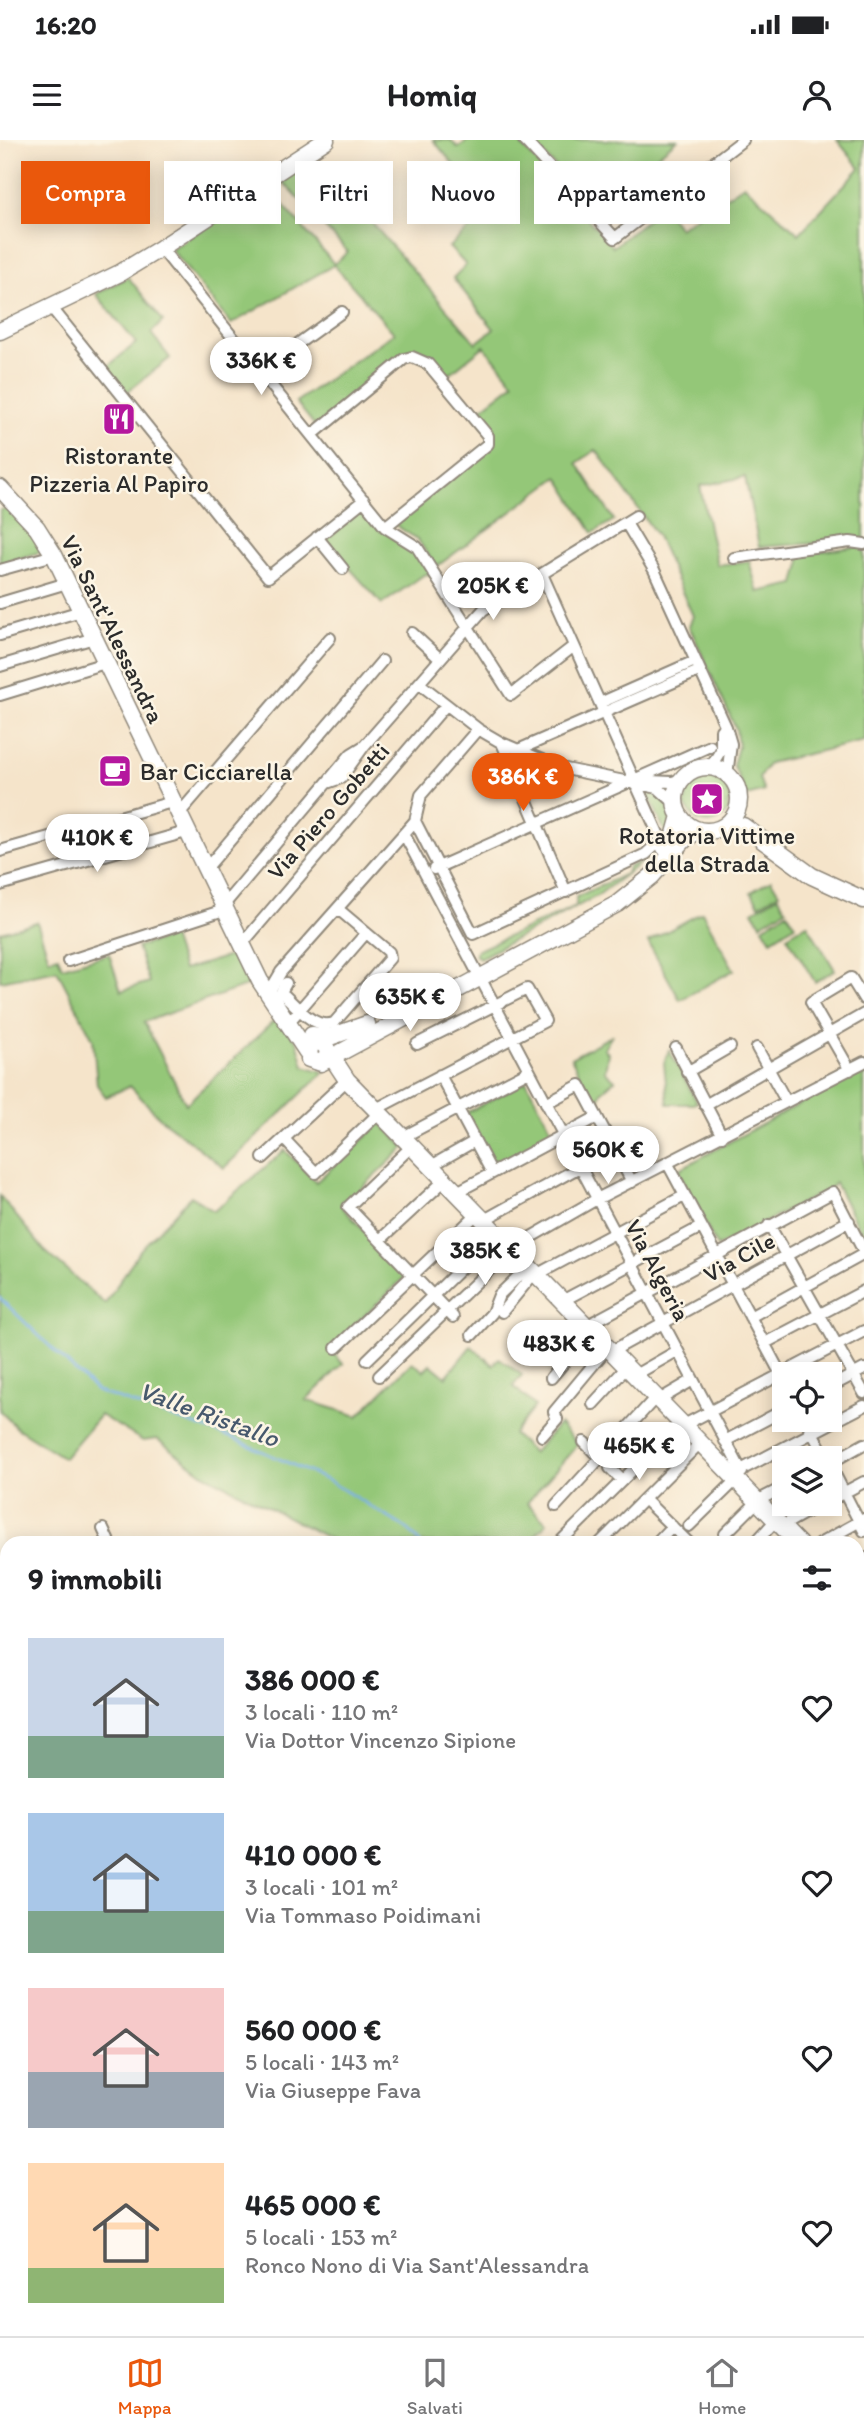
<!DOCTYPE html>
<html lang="it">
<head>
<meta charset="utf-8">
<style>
  :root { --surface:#fff; --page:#f2f2f2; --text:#202124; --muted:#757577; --line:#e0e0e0; --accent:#ea580c }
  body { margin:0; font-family:Itim,sans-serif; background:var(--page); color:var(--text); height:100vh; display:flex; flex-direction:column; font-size:26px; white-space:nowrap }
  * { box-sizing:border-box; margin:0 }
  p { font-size:23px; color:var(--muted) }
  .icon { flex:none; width:38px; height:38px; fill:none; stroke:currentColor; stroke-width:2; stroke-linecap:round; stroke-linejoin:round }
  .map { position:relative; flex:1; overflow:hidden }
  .side { position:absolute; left:0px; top:1396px; width:864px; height:800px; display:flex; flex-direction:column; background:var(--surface); border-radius:21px 21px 0 0; box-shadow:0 4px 18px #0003 }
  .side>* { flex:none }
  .top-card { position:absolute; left:21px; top:21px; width:822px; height:63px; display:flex; gap:14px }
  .controls { position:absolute; left:772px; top:1222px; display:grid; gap:14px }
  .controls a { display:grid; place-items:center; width:70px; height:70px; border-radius:0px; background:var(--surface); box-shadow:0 4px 18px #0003; font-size:35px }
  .price { position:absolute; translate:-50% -60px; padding:0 16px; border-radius:24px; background:#fff; color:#222; font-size:23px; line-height:46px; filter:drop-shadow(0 2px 4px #0008) }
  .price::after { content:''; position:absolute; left:50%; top:42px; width:21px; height:16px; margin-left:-10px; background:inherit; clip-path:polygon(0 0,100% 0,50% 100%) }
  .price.on { background:var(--accent); color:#fff }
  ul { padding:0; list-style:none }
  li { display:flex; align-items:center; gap:21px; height:175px; padding:0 28px }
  li span { display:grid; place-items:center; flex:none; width:196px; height:140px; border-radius:0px; color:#555 }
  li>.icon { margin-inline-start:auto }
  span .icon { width:84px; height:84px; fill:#fffc; stroke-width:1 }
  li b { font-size:30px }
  h2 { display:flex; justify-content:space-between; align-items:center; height:84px; padding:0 28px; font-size:30px }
  .pill { padding:0 24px; border-radius:0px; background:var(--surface); box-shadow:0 4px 18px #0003; font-size:24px; line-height:63px }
  .pill.on { background:var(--accent); color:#fff }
  .status { display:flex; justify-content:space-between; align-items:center; height:49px; padding:0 35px; background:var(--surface); direction:ltr }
  .status svg { height:19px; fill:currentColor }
  header { display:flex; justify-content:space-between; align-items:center; height:91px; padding:0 28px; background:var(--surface); font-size:32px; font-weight:800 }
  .tab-bar { display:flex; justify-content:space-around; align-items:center; height:98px; border-top:2px solid var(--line); background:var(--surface); font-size:19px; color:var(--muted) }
  .tab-bar a { display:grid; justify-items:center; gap:4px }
  .tab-bar .on { color:var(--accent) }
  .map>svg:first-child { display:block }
  .green { fill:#94c778; stroke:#607952; stroke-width:2 }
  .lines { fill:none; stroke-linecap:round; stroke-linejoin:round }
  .stream { stroke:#7aafe8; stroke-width:2.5 }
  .street-casing { stroke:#90887a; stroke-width:14 }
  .secondary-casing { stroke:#90887a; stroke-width:19 }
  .street { stroke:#fff; stroke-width:10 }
  .secondary { stroke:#fff; stroke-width:16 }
  .labels { text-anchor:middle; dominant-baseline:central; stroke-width:5; stroke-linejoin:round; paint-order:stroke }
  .poi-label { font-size:24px; fill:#2b2b2b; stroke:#fcf5e5 }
  .street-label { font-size:24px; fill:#2b2b2b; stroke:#fcf5e5 }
  .water-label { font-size:26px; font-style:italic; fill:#47596d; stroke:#fcf5e5 }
</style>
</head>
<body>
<div class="status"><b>16:20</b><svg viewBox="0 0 49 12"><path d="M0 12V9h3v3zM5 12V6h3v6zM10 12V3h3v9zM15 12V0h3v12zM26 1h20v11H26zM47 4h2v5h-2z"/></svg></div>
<header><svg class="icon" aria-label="menu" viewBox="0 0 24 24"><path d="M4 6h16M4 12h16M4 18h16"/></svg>Homiq<svg class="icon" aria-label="person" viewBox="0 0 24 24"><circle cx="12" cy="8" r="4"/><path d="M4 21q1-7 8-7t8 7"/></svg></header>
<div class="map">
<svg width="864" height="2196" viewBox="0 0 864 2196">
  <rect width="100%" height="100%" fill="#fcf5e5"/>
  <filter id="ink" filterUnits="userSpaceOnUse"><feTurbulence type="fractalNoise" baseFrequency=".0143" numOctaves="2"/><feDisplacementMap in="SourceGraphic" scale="14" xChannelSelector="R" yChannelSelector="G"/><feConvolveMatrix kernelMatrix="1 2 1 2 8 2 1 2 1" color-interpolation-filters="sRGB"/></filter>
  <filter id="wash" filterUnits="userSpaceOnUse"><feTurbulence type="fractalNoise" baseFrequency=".00686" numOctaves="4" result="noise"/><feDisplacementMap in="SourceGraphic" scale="28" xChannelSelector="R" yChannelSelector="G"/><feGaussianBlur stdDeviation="1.57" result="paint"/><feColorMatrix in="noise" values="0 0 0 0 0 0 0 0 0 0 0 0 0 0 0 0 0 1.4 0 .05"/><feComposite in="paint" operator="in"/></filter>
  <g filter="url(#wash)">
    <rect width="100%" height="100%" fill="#f5e4ca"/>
    <!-- green -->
    <path class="green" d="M433,0H451L458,8L468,0H517L613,107L663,67L679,88L744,45L799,94L860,28L837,0H864V400L759,407L745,337L700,346L717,425L749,421L758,452L795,444L800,424L799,414L864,406V601L769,623L759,638L764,651L747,656L733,625L738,607L736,589L689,486L693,476L656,394L596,310L577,323L614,380L593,393L558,337L436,427L418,400L394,384L492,307V298L477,277L478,271L514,243L484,206L447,236L431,221L412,214L315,286L296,262L394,193L334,125L231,184L171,109L268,47L334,124L348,112L280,39L314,16L476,203L494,189L453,138L466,125L449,107L491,69Z
      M530,0H677L594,67Z
      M128,137L163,181L151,193L170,218L127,252L107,227L136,203L96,154Z
      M12,367L26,383L44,411L0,424V370Z
      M362,369L405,401L434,435L425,434L382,464L325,401Z
      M704,636L723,642L731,660L727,664L729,669C722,682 711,685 697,681L685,666L688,646Z
      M647,652C672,652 673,678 667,696Z
      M646,719L597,756L480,818L475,815L476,811L576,766V757L626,734L628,727Z
      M771,740L779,753L759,765L751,752Z
      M778,756L786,769L761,784L753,771Z
      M702,772L734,830L680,860L648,802Z
      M787,772L795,785L771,800L763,787Z
      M37,782L49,819L58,816L62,827L109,814L121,851L149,842L137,807L172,797L183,830L239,813L252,844L144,882L186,964L277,878L297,901L304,926L324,932L224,1028L160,978L130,946L106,957L97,945L93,899L57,830L0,841V792Z
      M807,784L835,830L815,842L787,796Z
      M611,896L604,909L608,913L605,931L615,940L601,952L597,969L571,918Z
      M669,910L697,962L694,964H668L664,923Z
      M864,929V1098L835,1043L829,1049L717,1107L678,1030Z
      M526,941L554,994L495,1026L466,973Z
      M381,983L405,1007L342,1067L406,1136L330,1209L343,1224L306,1260L358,1276L412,1222L424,1231L430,1224L446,1237L471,1206L493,1225L499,1218L522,1235L513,1246L535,1266L513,1294L533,1313L559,1284L578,1304L527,1363L547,1383L528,1403H338L202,1333L157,1299L143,1301L100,1275L64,1318L17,1288L0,1271V1056L44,1110L105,1164L140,1110L191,1056L214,1071L285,1010L316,1042Z
      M858,1982L864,1989V2129L858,2130Z"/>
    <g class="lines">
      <!-- stream -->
      <path class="stream" d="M0,1158L96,1251L230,1297L329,1341L409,1390L421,1404
        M858,1941L864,1947"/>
    </g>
  </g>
  <g filter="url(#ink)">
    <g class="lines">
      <defs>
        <path id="street" d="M524,0L615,98L743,0
          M161,108L385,387L417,407L511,555L574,506
          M51,167L268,437L364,360
          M260,231L342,172
          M312,295L404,219L412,217L428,224L488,296V304L385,387
          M626,383L654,430L726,587L731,604L727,635
          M317,397L343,429
          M734,418L850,402L864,404
          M0,430L54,415
          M0,463L67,443
          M412,493L440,519
          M0,495L81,471
          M0,526L94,498
          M420,544L478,589L502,603L561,628L658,648L676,664
          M0,555L105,523
          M600,563L695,521
          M502,603L566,752
          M518,610L699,531
          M710,628L721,610V590
          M649,641L672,642L683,639
          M327,643L341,638L364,606L483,470L636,376
          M178,675L330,498
          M415,681L473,794L646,714L661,700L542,434
          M404,694L742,1332
          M0,711L172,662
          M434,729L710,606
          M205,730L382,521
          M0,745L186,692
          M223,766L351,614L364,606
          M242,804L446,565
          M68,821L224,770
          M286,843L281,852C296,865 313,890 334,883L390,818L389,812L338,769
          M268,854L281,832L415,681L421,655L478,589
          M289,882L366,793
          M676,908L722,996
          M757,908L786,961
          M850,930L811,862L851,838L864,859
          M687,932L730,907
          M440,935L492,1033
          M546,963L580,945L632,1042
          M705,965L864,874
          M376,969L545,881L527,849L417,904
          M403,997L529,931
          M284,999L316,1033L379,973
          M412,1006L348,1067L453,1177
          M263,1018L347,940
          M668,1024L784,1240
          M431,1026L475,1001
          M457,1052L597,977
          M484,1080L614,1008
          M769,1085L864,1253
          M380,1100L445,1040
          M538,1134L684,1056
          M562,1161L701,1087
          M502,1172L535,1132
          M750,1177L864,1114
          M586,1186L833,1052L864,1112
          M472,1195L492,1173L499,1155L529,1126
          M765,1203L864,1151
          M336,1208L478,1073
          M612,1211L849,1081
          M367,1220L497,1093
          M635,1235L677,1211
          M379,1236L512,1108L597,1059L864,922
          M551,1238L591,1190
          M830,1247L864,1229
          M659,1260L693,1240
          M593,1264L627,1227
          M805,1279L826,1318
          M684,1285L864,1191
          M542,1296L557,1279L554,1272L608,1207
          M725,1301L784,1270
          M584,1302L600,1318
          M830,1323L864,1304
          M830,1325L864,1391
          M610,1328L621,1339
          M735,1333L864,1266
          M644,1359L690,1404
          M830,1360L864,1342
          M556,1366L656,1257
          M689,1386L737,1339
          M782,1386L823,1363
          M103,1389L110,1404
          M725,1394L759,1360L784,1347
          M558,1404L681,1282
          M599,1404L701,1302
          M655,1404L672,1386
          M754,1404L776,1380
          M819,1404L864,1379
          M858,1421L864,1418
          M858,1460L864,1457
          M858,1559L864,1554
          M858,1589L864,1597
          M858,1768L864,1764
          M858,1814L864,1811
          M858,1847L864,1860
          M858,1886L864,1882"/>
        <path id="secondary" d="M0,191L120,133L161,108L326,0
          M0,348L37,388L54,415L260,841L307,912
          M675 659a32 32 0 1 1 64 0a32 32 0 1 1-64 0Z
          M728,683L743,686L812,736L864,760
          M665,708L675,694L680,676
          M312,895L330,897L367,884
          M328,911L347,940L799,1404
          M326,919L328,911L324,904L316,902L310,906L309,919L321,923L617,764L652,736L685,699L699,690
          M858,1473L864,1480
          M858,1730L864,1725
          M252,2196L262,2189"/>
      </defs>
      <!-- street casing -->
      <use href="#street" class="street-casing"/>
      <!-- secondary casing -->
      <use href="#secondary" class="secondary-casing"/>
      <!-- street -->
      <use href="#street" class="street"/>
      <!-- secondary -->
      <use href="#secondary" class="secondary"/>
    </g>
  </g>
  <!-- icons -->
  <defs>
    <symbol id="restaurant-square" viewBox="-11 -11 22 22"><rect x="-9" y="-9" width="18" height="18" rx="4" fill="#b5179e" stroke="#fcf5e5"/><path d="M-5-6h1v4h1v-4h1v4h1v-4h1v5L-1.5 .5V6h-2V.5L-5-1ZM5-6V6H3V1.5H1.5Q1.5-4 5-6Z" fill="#fff"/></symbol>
    <symbol id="cafe-square" viewBox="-11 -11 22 22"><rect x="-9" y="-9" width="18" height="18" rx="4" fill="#b5179e" stroke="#fcf5e5"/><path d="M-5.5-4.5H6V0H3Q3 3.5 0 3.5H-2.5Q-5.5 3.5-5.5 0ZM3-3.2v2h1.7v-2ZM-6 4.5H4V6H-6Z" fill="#fff"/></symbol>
    <symbol id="sight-square" viewBox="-11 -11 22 22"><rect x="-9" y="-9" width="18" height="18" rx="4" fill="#b5179e" stroke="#fcf5e5"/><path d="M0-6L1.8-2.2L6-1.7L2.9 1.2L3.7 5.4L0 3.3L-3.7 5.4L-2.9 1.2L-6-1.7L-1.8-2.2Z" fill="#fff"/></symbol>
  </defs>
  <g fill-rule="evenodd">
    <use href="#restaurant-square" x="100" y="260" width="38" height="38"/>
    <use href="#cafe-square" x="96" y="612" width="38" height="38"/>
    <use href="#sight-square" x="688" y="640" width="38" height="38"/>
  </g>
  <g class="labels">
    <!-- poi labels -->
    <g class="poi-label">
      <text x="119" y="315">Ristorante<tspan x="119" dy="28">Pizzeria Al Papiro</tspan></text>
      <text x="140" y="631" text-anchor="start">Bar Cicciarella</text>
      <text x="707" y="695">Rotatoria Vittime<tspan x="707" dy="28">della Strada</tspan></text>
    </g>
    <!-- street labels -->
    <g class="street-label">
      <text transform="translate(113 489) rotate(64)">Via Sant'Alessandra</text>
      <text transform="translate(328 671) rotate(-49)">Via Piero Gobetti</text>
      <text transform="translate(739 1117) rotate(-29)">Via Cile</text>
      <text transform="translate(658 1130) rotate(62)">Via Algeria</text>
    </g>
    <!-- water labels -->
    <g class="water-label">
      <text transform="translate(209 1274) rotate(20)">Valle Ristallo</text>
    </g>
  </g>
</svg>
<div class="controls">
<a><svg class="icon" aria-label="locate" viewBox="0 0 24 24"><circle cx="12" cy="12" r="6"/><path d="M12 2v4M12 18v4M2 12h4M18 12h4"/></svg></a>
<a><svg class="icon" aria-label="layers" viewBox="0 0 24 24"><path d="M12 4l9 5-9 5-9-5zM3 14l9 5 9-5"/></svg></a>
</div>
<b class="price" style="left:261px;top:257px">336K €</b>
<b class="price" style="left:493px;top:482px">205K €</b>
<b class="price on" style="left:523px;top:673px">386K €</b>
<b class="price" style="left:97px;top:734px">410K €</b>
<b class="price" style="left:410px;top:893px">635K €</b>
<b class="price" style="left:608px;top:1046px">560K €</b>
<b class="price" style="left:485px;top:1147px">385K €</b>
<b class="price" style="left:559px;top:1240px">483K €</b>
<b class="price" style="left:639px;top:1342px">465K €</b>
<div class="top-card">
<a class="pill on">Compra</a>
<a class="pill">Affitta</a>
<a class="pill">Filtri</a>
<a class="pill">Nuovo</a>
<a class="pill">Appartamento</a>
</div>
<section class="side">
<h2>9 immobili<svg class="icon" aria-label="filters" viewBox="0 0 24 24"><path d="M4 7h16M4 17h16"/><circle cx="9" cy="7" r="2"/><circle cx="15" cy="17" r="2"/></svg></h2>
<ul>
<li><span style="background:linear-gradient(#c9d6e8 70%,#7fa58c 0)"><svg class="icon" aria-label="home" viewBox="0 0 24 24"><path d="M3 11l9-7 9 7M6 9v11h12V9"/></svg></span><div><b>386 000 €</b><p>3 locali · 110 m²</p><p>Via Dottor Vincenzo Sipione</p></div><svg class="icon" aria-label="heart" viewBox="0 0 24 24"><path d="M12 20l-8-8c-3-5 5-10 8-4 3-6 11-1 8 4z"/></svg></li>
<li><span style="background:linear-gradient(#a9c7e8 70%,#7fa58c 0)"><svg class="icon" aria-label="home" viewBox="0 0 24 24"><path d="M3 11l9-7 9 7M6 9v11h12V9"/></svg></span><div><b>410 000 €</b><p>3 locali · 101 m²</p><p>Via Tommaso Poidimani</p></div><svg class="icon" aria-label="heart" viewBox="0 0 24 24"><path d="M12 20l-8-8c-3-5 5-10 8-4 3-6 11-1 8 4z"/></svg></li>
<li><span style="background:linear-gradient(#f6c9c9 60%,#9aa5b1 0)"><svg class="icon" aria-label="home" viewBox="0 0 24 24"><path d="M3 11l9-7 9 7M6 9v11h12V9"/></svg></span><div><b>560 000 €</b><p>5 locali · 143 m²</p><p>Via Giuseppe Fava</p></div><svg class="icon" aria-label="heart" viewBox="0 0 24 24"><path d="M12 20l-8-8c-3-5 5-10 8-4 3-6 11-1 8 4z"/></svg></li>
<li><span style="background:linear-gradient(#ffd9b3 75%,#8fb573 0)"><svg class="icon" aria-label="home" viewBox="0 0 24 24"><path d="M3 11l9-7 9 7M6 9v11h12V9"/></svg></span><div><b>465 000 €</b><p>5 locali · 153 m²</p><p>Ronco Nono di Via Sant'Alessandra</p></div><svg class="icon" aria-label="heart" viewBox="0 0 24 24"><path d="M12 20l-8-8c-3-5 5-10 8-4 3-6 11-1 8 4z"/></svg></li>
</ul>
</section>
</div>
<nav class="tab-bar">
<a class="on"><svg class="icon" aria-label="map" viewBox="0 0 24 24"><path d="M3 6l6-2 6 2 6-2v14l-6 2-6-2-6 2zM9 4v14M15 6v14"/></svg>Mappa</a>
<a><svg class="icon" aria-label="saved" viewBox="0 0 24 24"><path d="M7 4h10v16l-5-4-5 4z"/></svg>Salvati</a>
<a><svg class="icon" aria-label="home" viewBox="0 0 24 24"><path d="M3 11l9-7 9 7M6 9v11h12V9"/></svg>Home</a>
</nav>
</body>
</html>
